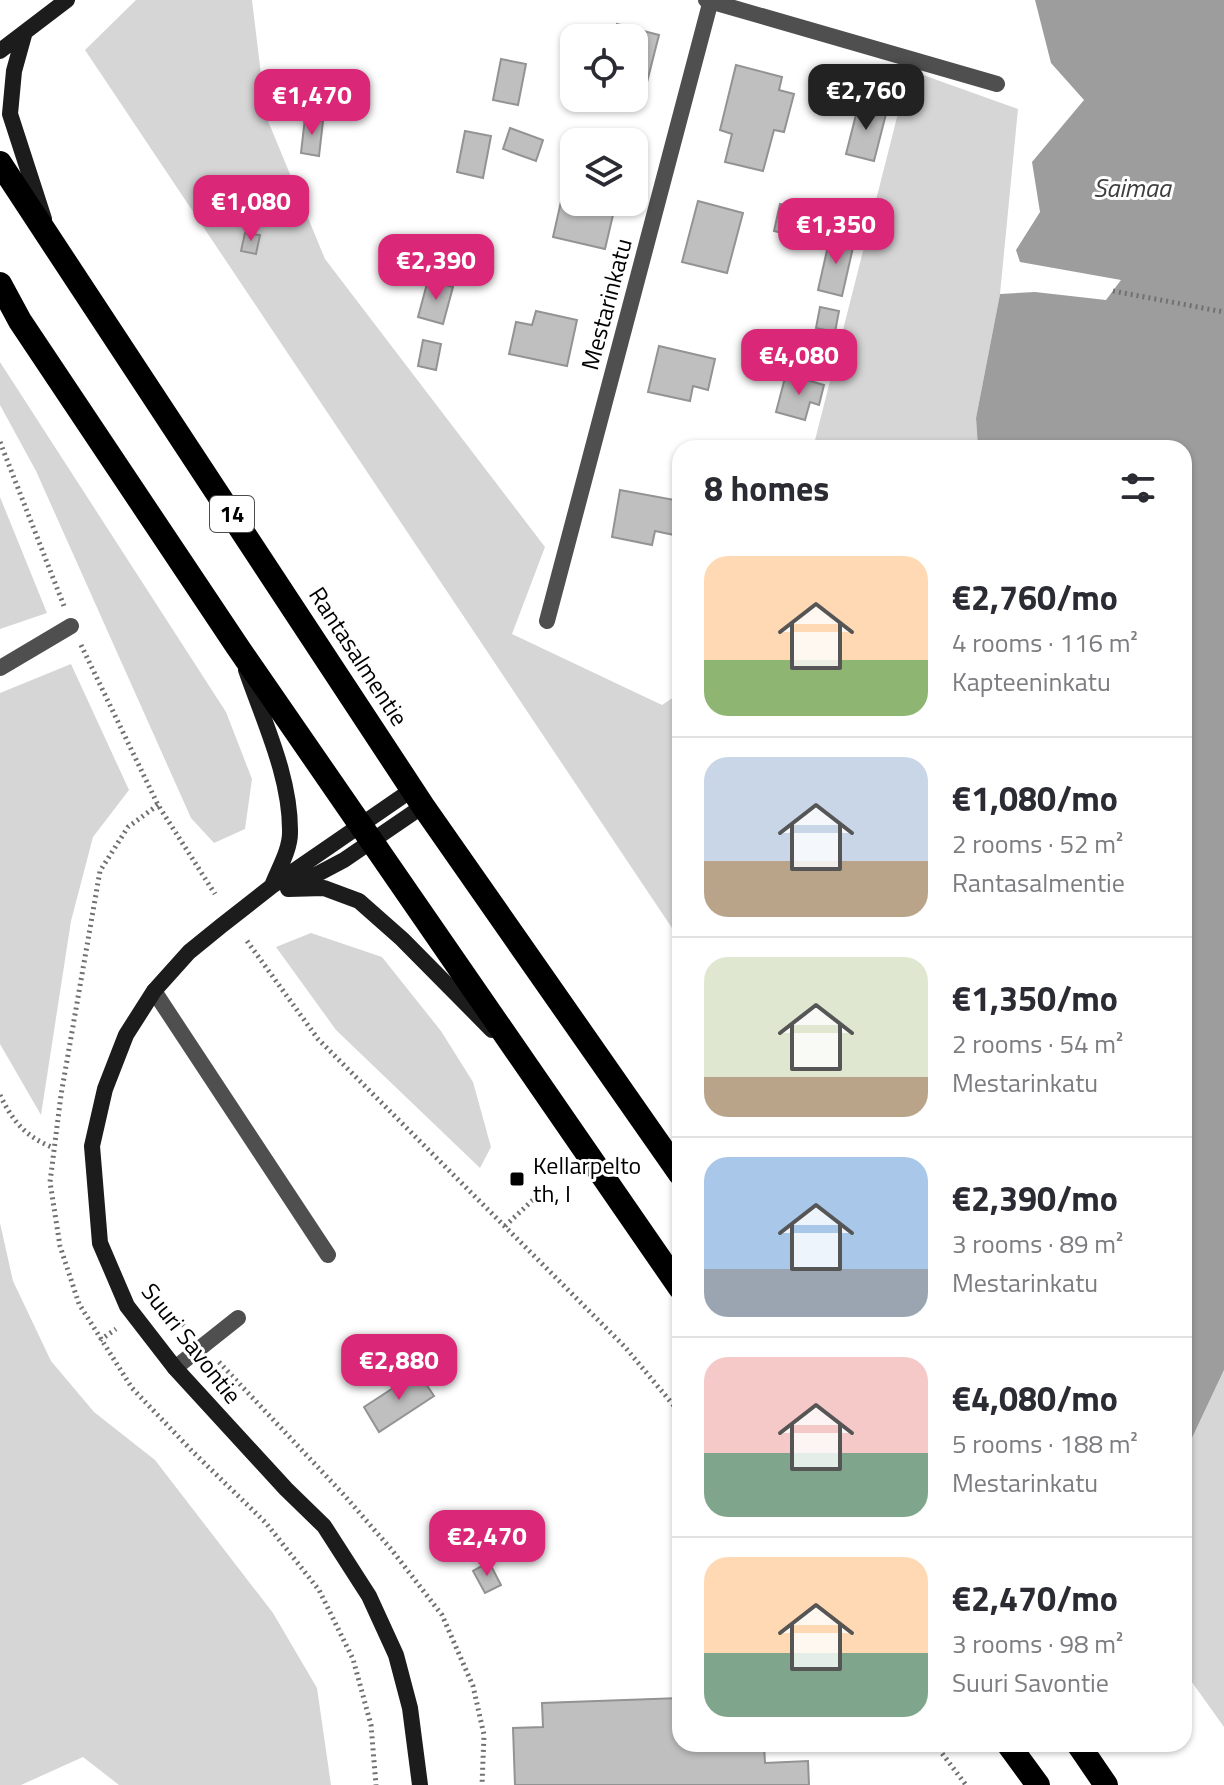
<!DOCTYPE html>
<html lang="en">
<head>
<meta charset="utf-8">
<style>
  :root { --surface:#fff; --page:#f2f2f3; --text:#2b2b33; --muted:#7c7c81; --line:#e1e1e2; --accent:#db2777 }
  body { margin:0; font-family:"Titillium Web",sans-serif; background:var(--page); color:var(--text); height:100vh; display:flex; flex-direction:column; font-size:30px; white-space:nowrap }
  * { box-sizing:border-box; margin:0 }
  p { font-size:26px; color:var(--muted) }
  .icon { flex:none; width:44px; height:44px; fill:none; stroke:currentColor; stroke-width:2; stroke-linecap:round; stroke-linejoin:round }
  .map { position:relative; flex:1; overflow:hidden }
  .details { position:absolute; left:672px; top:440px; width:520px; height:1312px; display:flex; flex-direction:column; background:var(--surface); border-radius:24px; box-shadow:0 2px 6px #0004 }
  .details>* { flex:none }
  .fabs { position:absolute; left:560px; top:24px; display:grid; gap:16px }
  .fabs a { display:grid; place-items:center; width:88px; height:88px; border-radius:16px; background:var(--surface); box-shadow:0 2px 6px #0004; font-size:40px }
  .price { position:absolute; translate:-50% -68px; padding:0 18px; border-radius:16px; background:var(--accent); color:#fff; font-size:26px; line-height:52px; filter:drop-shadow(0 2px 4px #0008) }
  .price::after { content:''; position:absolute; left:50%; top:48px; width:24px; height:18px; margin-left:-12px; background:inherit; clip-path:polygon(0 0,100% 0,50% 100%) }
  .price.selected { background:#222; color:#fff }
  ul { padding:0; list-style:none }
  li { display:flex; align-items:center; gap:24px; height:200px; padding:0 32px }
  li+li { border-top:2px solid var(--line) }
  li span { display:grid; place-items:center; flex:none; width:224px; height:160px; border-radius:24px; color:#555 }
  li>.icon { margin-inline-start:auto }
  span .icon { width:96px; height:96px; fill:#fffc; stroke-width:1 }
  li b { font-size:34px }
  h2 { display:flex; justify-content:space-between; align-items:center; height:96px; padding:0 32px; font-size:34px }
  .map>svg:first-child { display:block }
  .green { fill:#d6d6d6 }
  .water { fill:#9d9d9d }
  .building { fill:#bfbfbf; stroke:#939393; stroke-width:2 }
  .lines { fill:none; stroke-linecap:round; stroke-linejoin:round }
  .path { stroke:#717171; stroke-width:5; stroke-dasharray:2 4; stroke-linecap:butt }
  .lane { stroke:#4f4f4f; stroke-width:16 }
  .street { stroke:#4f4f4f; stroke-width:16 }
  .secondary { stroke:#1c1c1c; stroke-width:16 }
  .highway { stroke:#000; stroke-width:24 }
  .poi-dot { fill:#000; stroke:#fff; stroke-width:3 }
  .labels { text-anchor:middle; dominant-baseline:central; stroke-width:6; stroke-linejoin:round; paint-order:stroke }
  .shield { fill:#fff; stroke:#4c4c4c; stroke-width:2 }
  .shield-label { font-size:22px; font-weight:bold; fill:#000 }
  .street-label { font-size:24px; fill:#000; stroke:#fff }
  .poi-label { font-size:24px; fill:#000; stroke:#fff; text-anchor:start }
  .water-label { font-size:26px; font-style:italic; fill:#3e3e3e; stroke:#fff }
</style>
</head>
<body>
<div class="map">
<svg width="1224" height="1785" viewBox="0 0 1224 1785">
  <rect width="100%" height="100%" fill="#fff"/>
  <!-- green -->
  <path class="green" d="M136,0H252L266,116L325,259L545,547L512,634L662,705L680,693V940L85,50Z
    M909,70L1018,109L1000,294L976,418L978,448H813Z
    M0,362L226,712L252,779L245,829L214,843L191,818L36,471L0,405Z
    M0,497L47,613L0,629Z
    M71,664L129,790L93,837L71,921L41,1115L0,1044V693Z
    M311,933L382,957L441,1031L473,1082L491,1147L480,1168L336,1030L276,947Z
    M0,1223L13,1281L51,1361L94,1412L155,1460L273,1613L317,1688L331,1785H119L83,1757L21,1785H0Z
    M1224,1370V1727L1184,1671V1455Z"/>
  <!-- water -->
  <path class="water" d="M1035,0H1224V1370L1184,1455V448H978L976,418L1000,294L1035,292L1106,300L1121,280L1020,262L1016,250L1040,212L1032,162L1084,100L1051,63Z"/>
  <!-- building -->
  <path class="building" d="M617,24L659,35L647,82L634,79V38H614Z
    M501,59L526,64L518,105L493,100Z
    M736,65L782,77L779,90L794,94L784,132L774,130L763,171L725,162L732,134L720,130Z
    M859,103L887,110L874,161L846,154Z
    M305,118L323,121L319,156L301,153Z
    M510,128L543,140L536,161L503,149Z
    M465,131L491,136L483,178L457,172Z
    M569,166L574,167V202H616L605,249L553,237Z
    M698,201L743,213L727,273L682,262Z
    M780,204L813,212L807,239L774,231Z
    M245,233L260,235L256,254L241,251Z
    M830,237L854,243L842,296L818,290Z
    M428,280L453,287L443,324L418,317Z
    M820,307L839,311L835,332L816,328Z
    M536,311L577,320L567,366L509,354L516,322L532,325Z
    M423,340L441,344L436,370L418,366Z
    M659,346L715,359L708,390L693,386L690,401L648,392Z
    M786,374L824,385L819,405L810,402L805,420L776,412Z
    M620,490L680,501L674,535L655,531L652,545L612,537Z
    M418,1372L434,1396L379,1432L364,1407Z
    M489,1562L501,1585L485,1593L473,1571Z
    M680,1698V1744H764L765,1763L808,1761L809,1785H515L513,1728L543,1727L542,1703Z"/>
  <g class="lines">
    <!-- path -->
    <path class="path" d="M1113,291L1224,312
      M0,442L64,606
      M81,645L158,805L215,894
      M158,805L128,827L100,871L61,1095L50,1182L60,1246L79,1304L132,1388L192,1451L266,1523L319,1590L353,1659L371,1725L376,1785
      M247,941L318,1039L625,1347L680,1413
      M0,1095C13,1122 26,1137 54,1148
      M505,1226L535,1198
      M155,1307L164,1305L187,1329
      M100,1340L116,1329
      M219,1362L344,1495L391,1549L442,1615L473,1686L484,1735L482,1785
      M935,1744L966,1785"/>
    <!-- lane -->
    <path class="lane" d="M154,991L328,1255
      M175,1368L238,1318"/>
    <!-- street -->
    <path class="street" d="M706,0L997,84
      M547,621L711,0
      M0,668L71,626"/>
    <!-- secondary -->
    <path class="secondary" d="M24,35L14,71L10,114L44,219
      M0,51L67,0
      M246,670C264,722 291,778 290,833C290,850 278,870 272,886
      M413,789L272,886L221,926L189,952L154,991L126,1035L105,1089L92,1146L100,1243L127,1306L175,1368L286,1489L324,1526L369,1596L396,1655L410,1708L420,1785
      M293,887L344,860L423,806
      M288,889L324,888L359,901L402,939L492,1030"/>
    <!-- highway -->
    <path class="highway" d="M0,163L423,806L680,1174
      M0,284L20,321L237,646L680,1288
      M1008,1744L1038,1785
      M1078,1744L1106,1785"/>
  </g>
  <!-- markers -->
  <rect class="poi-dot" x="509" y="1171" width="16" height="16" rx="4"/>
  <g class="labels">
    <!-- shield labels -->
    <rect class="shield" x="210" y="496" width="44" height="36" rx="6"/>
    <g class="shield-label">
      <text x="232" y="514">14</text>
    </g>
    <!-- street labels -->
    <g class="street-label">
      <text transform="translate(606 304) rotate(-75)">Mestarinkatu</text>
      <text transform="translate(359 656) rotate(57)">Rantasalmentie</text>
      <text transform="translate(192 1343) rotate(52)">Suuri Savontie</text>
    </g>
    <!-- poi labels -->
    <g class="poi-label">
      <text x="533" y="1165">Kellarpelto<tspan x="533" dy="28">th, I</tspan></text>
    </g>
    <!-- water labels -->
    <g class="water-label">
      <text x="1132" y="187">Saimaa</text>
    </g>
  </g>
</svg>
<div class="fabs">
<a><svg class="icon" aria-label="locate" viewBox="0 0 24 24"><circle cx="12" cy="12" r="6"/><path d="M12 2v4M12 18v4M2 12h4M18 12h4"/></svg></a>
<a><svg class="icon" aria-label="layers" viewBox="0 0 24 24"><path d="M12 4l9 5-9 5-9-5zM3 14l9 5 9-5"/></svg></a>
</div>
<b class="price selected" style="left:866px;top:132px">€2,760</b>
<b class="price" style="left:312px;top:137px">€1,470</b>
<b class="price" style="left:251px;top:243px">€1,080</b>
<b class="price" style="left:836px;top:266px">€1,350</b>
<b class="price" style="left:436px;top:302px">€2,390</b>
<b class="price" style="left:799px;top:397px">€4,080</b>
<b class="price" style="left:399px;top:1402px">€2,880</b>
<b class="price" style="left:487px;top:1578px">€2,470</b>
<section class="details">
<h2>8 homes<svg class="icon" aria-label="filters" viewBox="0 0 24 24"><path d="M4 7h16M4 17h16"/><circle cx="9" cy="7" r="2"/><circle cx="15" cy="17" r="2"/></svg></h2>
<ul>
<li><span style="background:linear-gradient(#ffd9b3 65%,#8fb573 0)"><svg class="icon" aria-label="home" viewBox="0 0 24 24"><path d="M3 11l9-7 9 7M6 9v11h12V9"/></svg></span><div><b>€2,760/mo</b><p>4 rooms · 116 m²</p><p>Kapteeninkatu</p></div></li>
<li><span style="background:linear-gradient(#c9d6e8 65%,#b9a48a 0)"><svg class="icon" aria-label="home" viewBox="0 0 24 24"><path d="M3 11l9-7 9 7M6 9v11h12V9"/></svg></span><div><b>€1,080/mo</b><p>2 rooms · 52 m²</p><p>Rantasalmentie</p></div></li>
<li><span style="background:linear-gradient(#dfe7d0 75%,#b9a48a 0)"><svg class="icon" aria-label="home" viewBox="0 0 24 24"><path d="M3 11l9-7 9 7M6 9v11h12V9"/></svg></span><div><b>€1,350/mo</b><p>2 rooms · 54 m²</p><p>Mestarinkatu</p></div></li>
<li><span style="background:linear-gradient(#a9c7e8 70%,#9aa5b1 0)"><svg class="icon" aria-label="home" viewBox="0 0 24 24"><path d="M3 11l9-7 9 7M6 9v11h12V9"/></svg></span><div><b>€2,390/mo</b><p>3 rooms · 89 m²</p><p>Mestarinkatu</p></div></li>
<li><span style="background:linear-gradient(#f6c9c9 60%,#7fa58c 0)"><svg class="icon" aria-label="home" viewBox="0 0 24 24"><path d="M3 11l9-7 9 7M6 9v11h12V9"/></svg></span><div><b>€4,080/mo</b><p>5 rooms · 188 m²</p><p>Mestarinkatu</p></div></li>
<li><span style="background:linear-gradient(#ffd9b3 60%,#7fa58c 0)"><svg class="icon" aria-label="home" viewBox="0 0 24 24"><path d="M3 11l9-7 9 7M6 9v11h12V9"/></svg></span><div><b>€2,470/mo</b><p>3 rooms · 98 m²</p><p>Suuri Savontie</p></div></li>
</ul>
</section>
</div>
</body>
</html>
